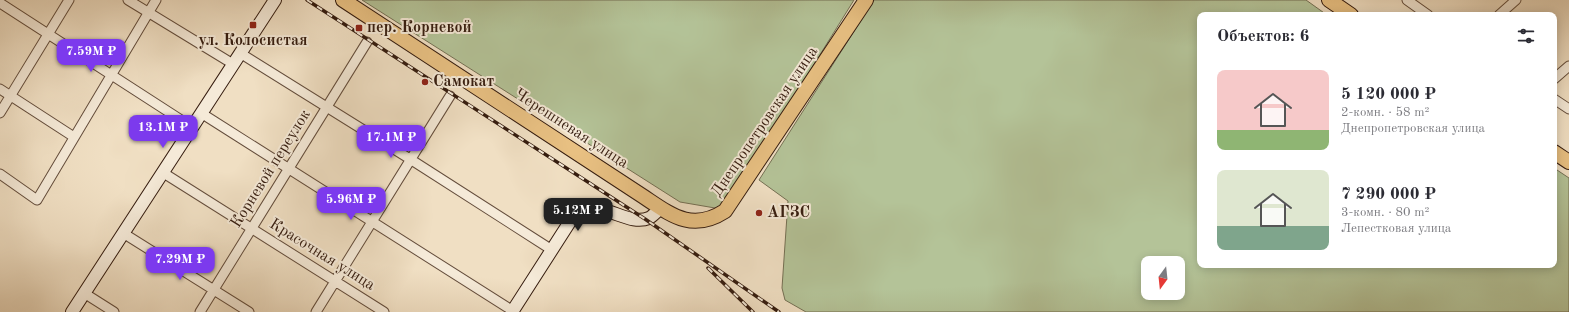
<!DOCTYPE html>
<html lang="ru">
<head>
<meta charset="utf-8">
<style>
  :root { --surface:#fff; --page:#f7f7f7; --text:#2b2b33; --muted:#7c7c81; --accent:#7c3aed }
  body { margin:0; font-family:"Old Standard TT",serif; background:var(--page); color:var(--text); height:100vh; display:flex; flex-direction:column; font-size:15px; white-space:nowrap }
  * { box-sizing:border-box; margin:0 }
  p { font-size:13px; color:var(--muted) }
  .icon { flex:none; width:22px; height:22px; fill:none; stroke:currentColor; stroke-width:2; stroke-linecap:round; stroke-linejoin:round }
  .map { position:relative; flex:1; overflow:hidden }
  .drawer { position:absolute; left:1197px; top:12px; width:360px; height:256px; display:flex; flex-direction:column; background:var(--surface); border-radius:8px; box-shadow:0 2px 10px #0003 }
  .drawer>* { flex:none }
  .needle { width:26px; rotate:195deg }
  .fabs { position:absolute; left:1141px; top:256px; display:grid; gap:8px }
  .fabs a { display:grid; place-items:center; width:44px; height:44px; border-radius:8px; background:var(--surface); box-shadow:0 2px 10px #0003; font-size:20px }
  .price { position:absolute; translate:-50% -34px; padding:0 9px; border-radius:8px; background:var(--accent); color:#fff; font-size:13px; line-height:26px; filter:drop-shadow(0 1px 2px #0008) }
  .price::after { content:''; position:absolute; left:50%; top:24px; width:12px; height:9px; margin-left:-6px; background:inherit; clip-path:polygon(0 0,100% 0,50% 100%) }
  .price.current { background:#222; color:#fff }
  ul { padding:0; list-style:none }
  li { display:flex; align-items:center; gap:12px; height:100px; padding:0 20px }
  li span { display:grid; place-items:center; flex:none; width:112px; height:80px; border-radius:8px; color:#555 }
  li>.icon { margin-inline-start:auto }
  span .icon { width:48px; height:48px; fill:#fffc; stroke-width:1 }
  li b { font-size:17px }
  h2 { display:flex; justify-content:space-between; align-items:center; height:48px; padding:0 20px; font-size:17px }
  .map>svg:first-child { display:block }
  .green { fill:#b4c398; stroke:#747054; fill-rule:evenodd }
  .lines { fill:none; stroke-linecap:round; stroke-linejoin:round }
  .street-casing { stroke:#644d3c; stroke-width:11 }
  .secondary-casing { stroke:#351c0f; stroke-width:14 }
  .primary-casing { stroke:#351c0f; stroke-width:16 }
  .street { stroke:#f5ead8; stroke-width:9 }
  .secondary { stroke:#f5ead8; stroke-width:12 }
  .primary { stroke:#e8c082; stroke-width:14 }
  .rail-casing { stroke:#351c0f; stroke-width:3.5 }
  .rail { stroke:#f5ead8; stroke-width:2; stroke-dasharray:6; stroke-linecap:butt }
  .poi-dot { fill:#8f2418; stroke:#f5ead8; stroke-width:1.5 }
  .labels { text-anchor:middle; dominant-baseline:central; stroke-width:4; stroke-linejoin:round; paint-order:stroke }
  .poi-label { font-size:16px; font-weight:bold; fill:#351c0f; stroke:#f5ead8; text-anchor:start }
  .street-label { font-size:16px; fill:#351c0f; stroke:#f5ead8 }
</style>
</head>
<body>
<div class="map">
<svg width="1569" height="312" viewBox="0 0 1569 312">
  <rect width="100%" height="100%" fill="#f0dfc3"/>
  <filter id="stains"><feTurbulence type="fractalNoise" baseFrequency=".005" numOctaves="4"/><feColorMatrix values="0 0 0 0 .2 0 0 0 0 .09 0 0 0 0 .02 0 0 0 .5 -.17"/></filter>
  <radialGradient id="worn" r=".72"><stop offset=".6" stop-color="#630" stop-opacity="0"/><stop offset="1" stop-color="#630" stop-opacity=".3"/></radialGradient>
  <!-- green -->
  <path class="green" d="M362,0H854L727,204L715,208L680,202Z
    M874,0H1306L1327,15H1200V265H1554V168L1569,178V312H806L785,300L782,288L788,201L759,180ZM1148,263H1178V293H1148Z"/>
  <g class="lines">
    <defs>
      <path id="street" d="M128,0L233,64
        M1407,0L1428,15
        M0,3L192,127
        M1499,15L1516,0
        M240,53L410,159L552,250
        M1554,79L1569,66
        M0,89L74,137
        M1554,99L1569,109
        M0,113L69,0
        M201,113L513,311
        M162,172L384,312
        M0,174L37,200L156,0
        M123,233L249,312
        M84,293L114,312
        M200,312L367,42
        M316,312L450,96"/>
      <path id="secondary" d="M72,312L275,0
        M512,312L571,220C574,218 577,214 581,212C604,200 628,227 649,218C653,216 657,211 661,208"/>
      <path id="primary" d="M343,0L641,195C670,214 691,233 725,211L866,0
        M1329,0L1351,15
        M1554,152L1569,162"/>
    </defs>
    <!-- street casing -->
    <use href="#street" class="street-casing"/>
    <!-- secondary casing -->
    <use href="#secondary" class="secondary-casing"/>
    <!-- primary casing -->
    <use href="#primary" class="primary-casing"/>
    <!-- street -->
    <use href="#street" class="street"/>
    <!-- secondary -->
    <use href="#secondary" class="secondary"/>
    <!-- primary -->
    <use href="#primary" class="primary"/>
    <defs>
      <path id="rail" d="M307,0L645,219L779,312
        M708,268L753,312"/>
    </defs>
    <!-- rail casing -->
    <use href="#rail" class="rail-casing"/>
    <!-- rail -->
    <use href="#rail" class="rail"/>
  </g>
  <!-- markers -->
  <g class="poi-dot">
    <rect x="249" y="21" width="8" height="8" rx="2"/>
    <rect x="355" y="24" width="8" height="8" rx="2"/>
    <circle cx="425" cy="82" r="4"/>
    <circle cx="759" cy="213" r="4"/>
  </g>
  <g class="labels">
    <!-- poi labels -->
    <g class="poi-label">
      <text x="367" y="28">пер. Корневой</text>
      <text x="253" y="41" text-anchor="middle">ул. Колосистая</text>
      <text x="433" y="82">Самокат</text>
      <text x="767" y="213">АГЗС</text>
    </g>
    <!-- street labels -->
    <g class="street-label">
      <text transform="translate(765 122) rotate(-56)">Днепропетровская улица</text>
      <text transform="translate(571 129) rotate(33)">Черешневая улица</text>
      <text transform="translate(271 169) rotate(-58)">Корневой переулок</text>
      <text transform="translate(322 255) rotate(32)">Красочная улица</text>
    </g>
  </g>
  <rect width="100%" height="100%" filter="url(#stains)"/>
  <rect width="100%" height="100%" fill="url(#worn)"/>
</svg>
<div class="fabs">
<a><svg class="needle" viewBox="-14 -14 28 28"><path d="M0-13l5 13h-10z" fill="#e53935"/><path d="M0 13l5-13h-10z" fill="#7c7c81"/></svg></a>
</div>
<b class="price" style="left:91px;top:73px">7.59M ₽</b>
<b class="price" style="left:163px;top:149px">13.1M ₽</b>
<b class="price" style="left:391px;top:159px">17.1M ₽</b>
<b class="price" style="left:351px;top:221px">5.96M ₽</b>
<b class="price current" style="left:578px;top:232px">5.12M ₽</b>
<b class="price" style="left:180px;top:281px">7.29M ₽</b>
<section class="drawer">
<h2>Объектов: 6<svg class="icon" aria-label="filters" viewBox="0 0 24 24"><path d="M4 7h16M4 17h16"/><circle cx="9" cy="7" r="2"/><circle cx="15" cy="17" r="2"/></svg></h2>
<ul>
<li><span style="background:linear-gradient(#f6c9c9 75%,#8fb573 0)"><svg class="icon" aria-label="home" viewBox="0 0 24 24"><path d="M3 11l9-7 9 7M6 9v11h12V9"/></svg></span><div><b>5 120 000 ₽</b><p>2-комн. · 58 m²</p><p>Днепропетровская улица</p></div></li>
<li><span style="background:linear-gradient(#dfe7d0 70%,#7fa58c 0)"><svg class="icon" aria-label="home" viewBox="0 0 24 24"><path d="M3 11l9-7 9 7M6 9v11h12V9"/></svg></span><div><b>7 290 000 ₽</b><p>3-комн. · 80 m²</p><p>Лепестковая улица</p></div></li>
</ul>
</section>
</div>
</body>
</html>
